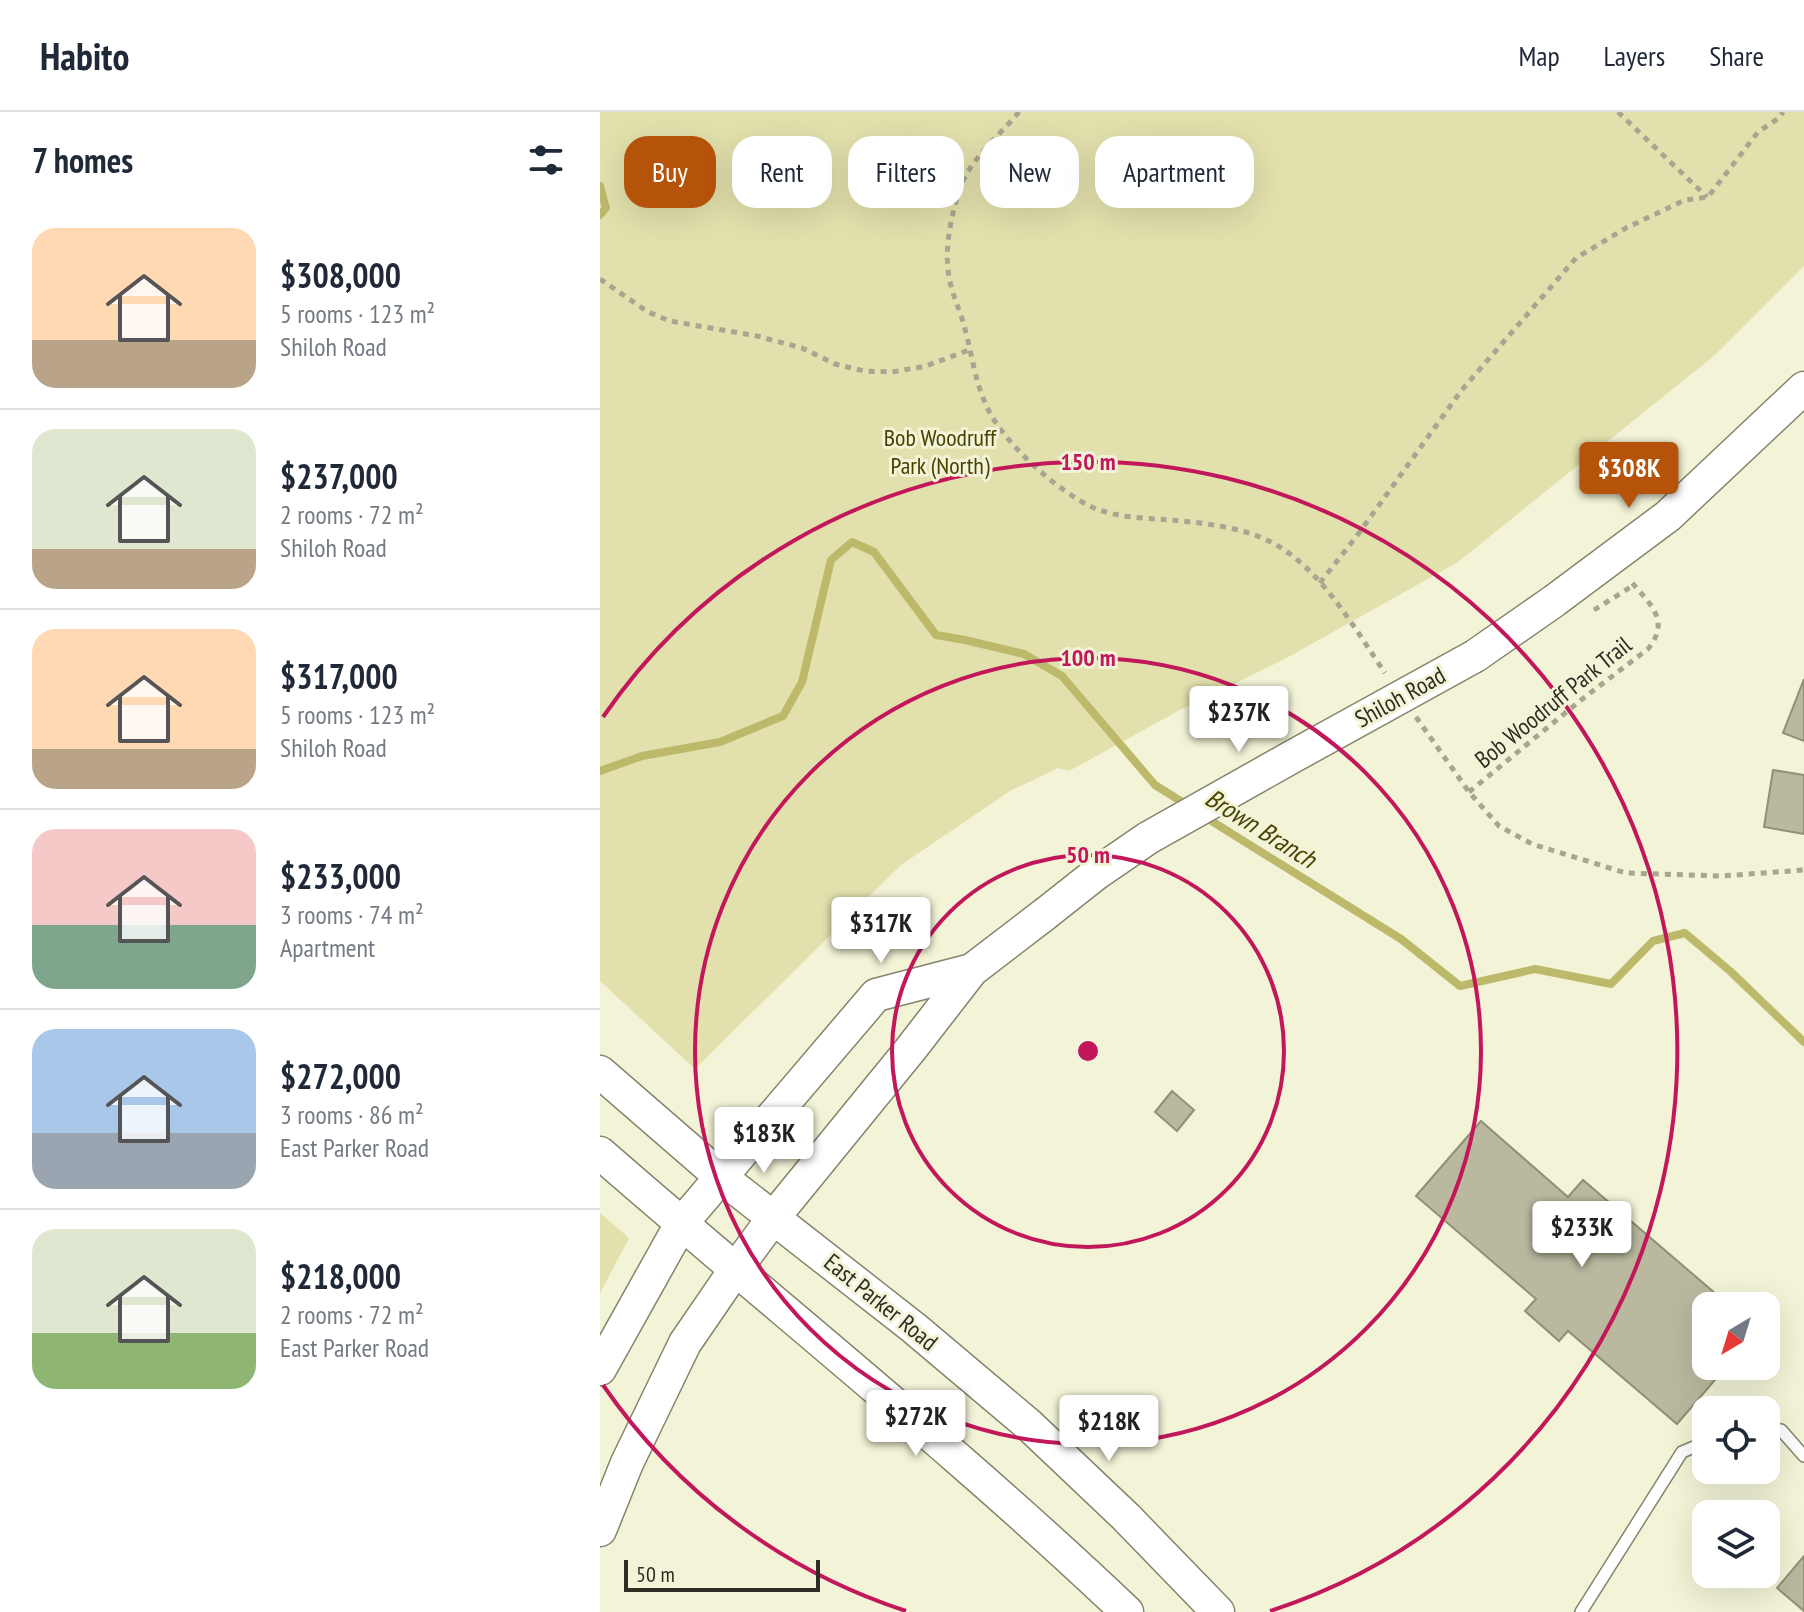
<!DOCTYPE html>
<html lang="en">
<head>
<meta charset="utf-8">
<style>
  :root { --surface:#fff; --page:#f2f2f3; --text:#1f2937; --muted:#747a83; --line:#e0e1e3; --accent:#b45309 }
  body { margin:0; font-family:"PT Sans Narrow",sans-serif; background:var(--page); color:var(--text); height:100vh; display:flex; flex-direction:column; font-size:30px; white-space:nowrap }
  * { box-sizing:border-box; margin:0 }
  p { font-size:26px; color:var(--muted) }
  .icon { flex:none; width:44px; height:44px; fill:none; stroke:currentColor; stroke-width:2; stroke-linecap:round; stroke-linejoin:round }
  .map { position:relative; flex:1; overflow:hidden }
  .sheet { display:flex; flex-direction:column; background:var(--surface); width:600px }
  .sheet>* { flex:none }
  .banner { position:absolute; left:24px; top:24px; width:760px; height:72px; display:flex; gap:16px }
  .needle { width:52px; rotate:218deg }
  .controls { position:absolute; left:1092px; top:1180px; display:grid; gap:16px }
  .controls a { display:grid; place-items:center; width:88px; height:88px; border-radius:16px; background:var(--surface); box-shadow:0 8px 32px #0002; font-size:40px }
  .scale { position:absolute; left:24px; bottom:20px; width:196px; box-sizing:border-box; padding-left:8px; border:4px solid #2d2d23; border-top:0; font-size:22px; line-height:28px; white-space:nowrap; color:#2d2d23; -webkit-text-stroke:6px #f3f3d7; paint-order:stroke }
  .price { position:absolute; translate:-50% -68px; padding:0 18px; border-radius:8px; background:#fff; color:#222; font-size:26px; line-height:52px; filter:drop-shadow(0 2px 4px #0008) }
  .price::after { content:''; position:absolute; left:50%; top:48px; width:24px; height:18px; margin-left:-12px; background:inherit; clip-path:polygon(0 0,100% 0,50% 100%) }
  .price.on { background:var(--accent); color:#fff }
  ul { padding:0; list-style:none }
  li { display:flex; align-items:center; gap:24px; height:200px; padding:0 32px }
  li+li { border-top:2px solid var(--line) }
  li span { display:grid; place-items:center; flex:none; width:224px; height:160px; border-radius:24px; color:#555 }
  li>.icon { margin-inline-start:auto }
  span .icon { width:96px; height:96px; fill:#fffc; stroke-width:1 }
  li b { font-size:34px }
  h2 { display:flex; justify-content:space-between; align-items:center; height:96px; padding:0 32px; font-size:34px }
  .pill { padding:0 28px; border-radius:24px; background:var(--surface); box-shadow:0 8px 32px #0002; font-size:28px; line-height:72px }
  .pill.on { background:var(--accent); color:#fff }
  header { display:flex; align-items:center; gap:48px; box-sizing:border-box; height:112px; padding:0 40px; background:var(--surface); border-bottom:2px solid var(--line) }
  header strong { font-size:38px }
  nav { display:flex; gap:44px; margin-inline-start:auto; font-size:28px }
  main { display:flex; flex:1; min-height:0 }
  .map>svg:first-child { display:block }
  .green { fill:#e2e0ac }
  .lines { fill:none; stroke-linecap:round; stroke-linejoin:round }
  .stream { stroke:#bdb96b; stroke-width:8 }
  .building { fill:#bab99f; stroke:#908f77; stroke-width:2 }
  .service-casing { stroke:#85846c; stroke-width:14 }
  .secondary-casing { stroke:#85846c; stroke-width:35 }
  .path { stroke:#a6a691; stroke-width:5; stroke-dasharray:6 6; stroke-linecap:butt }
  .service { stroke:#fff; stroke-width:11 }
  .secondary { stroke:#fff; stroke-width:32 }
  .secondary-bridge-casing { stroke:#85846c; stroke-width:35; stroke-linecap:butt }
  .secondary-bridge { stroke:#fff; stroke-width:32 }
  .ring { fill:none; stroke:#c2185b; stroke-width:4 }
  .labels { text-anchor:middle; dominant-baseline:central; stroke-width:6; stroke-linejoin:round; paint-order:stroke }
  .park-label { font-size:24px; fill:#464202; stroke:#f3f3d7 }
  .street-label { font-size:24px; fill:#2d2d23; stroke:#f3f3d7 }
  .water-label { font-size:26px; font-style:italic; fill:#484405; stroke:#f3f3d7 }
  .centre { fill:#c2185b; stroke:#f3f3d7; stroke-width:4 }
  .ring-label { font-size:24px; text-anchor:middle; font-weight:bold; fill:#c2185b; stroke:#f3f3d7; stroke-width:6; stroke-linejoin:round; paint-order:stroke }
</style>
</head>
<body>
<header>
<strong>Habito</strong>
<nav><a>Map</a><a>Layers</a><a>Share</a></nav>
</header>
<main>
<section class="sheet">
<h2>7 homes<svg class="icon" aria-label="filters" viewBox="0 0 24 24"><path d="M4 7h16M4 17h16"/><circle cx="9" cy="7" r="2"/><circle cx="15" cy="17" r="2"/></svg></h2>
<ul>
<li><span style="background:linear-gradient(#ffd9b3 70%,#b9a48a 0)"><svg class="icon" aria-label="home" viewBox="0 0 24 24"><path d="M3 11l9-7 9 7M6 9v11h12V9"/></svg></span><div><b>$308,000</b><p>5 rooms · 123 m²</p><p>Shiloh Road</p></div></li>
<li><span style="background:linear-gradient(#dfe7d0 75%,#b9a48a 0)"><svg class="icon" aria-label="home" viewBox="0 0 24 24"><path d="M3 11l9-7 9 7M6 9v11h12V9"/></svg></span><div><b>$237,000</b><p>2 rooms · 72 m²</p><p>Shiloh Road</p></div></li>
<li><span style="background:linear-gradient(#ffd9b3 75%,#b9a48a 0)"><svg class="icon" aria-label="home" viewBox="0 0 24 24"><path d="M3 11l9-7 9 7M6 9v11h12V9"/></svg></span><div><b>$317,000</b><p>5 rooms · 123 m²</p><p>Shiloh Road</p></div></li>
<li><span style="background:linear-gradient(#f6c9c9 60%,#7fa58c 0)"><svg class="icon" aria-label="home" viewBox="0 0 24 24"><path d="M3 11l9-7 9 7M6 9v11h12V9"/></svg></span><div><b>$233,000</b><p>3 rooms · 74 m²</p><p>Apartment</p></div></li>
<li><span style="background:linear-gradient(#a9c7e8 65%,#9aa5b1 0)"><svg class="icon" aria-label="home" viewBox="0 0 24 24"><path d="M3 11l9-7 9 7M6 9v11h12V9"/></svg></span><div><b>$272,000</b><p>3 rooms · 86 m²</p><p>East Parker Road</p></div></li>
<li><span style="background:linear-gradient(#dfe7d0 65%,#8fb573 0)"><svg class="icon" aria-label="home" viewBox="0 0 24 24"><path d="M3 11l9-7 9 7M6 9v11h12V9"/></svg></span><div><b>$218,000</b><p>2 rooms · 72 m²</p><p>East Parker Road</p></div></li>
</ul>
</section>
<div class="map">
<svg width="1204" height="1500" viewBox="0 0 1204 1500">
  <rect width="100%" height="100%" fill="#f3f3d7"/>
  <!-- green -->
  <path class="green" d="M0,0H1204V154L1115,243L858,450L683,548L580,598L469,659L458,656L410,679L301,753L95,957L0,869Z
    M0,1101L29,1126L0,1181Z"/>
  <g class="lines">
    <!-- stream -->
    <path class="stream" d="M0,74L6,96L0,103
      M0,659L42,644L120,630L183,604L202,570L231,448L252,430L274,440L336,523L365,528L424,542L462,564L555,673L587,693
      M605,705L801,827L860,874L935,857L1011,872L1053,829L1085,821L1130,859L1204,930"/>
  </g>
  <!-- building -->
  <path class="building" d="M1204,567V629L1183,621Z
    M1173,658L1204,663V722L1164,715Z
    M572,979L594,998L577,1019L555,1000Z
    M881,1009L968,1085L983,1068L1130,1194H1106V1254H1127L1077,1312L968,1219L959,1229L925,1199L936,1187L816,1084Z
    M1204,1444V1499L1177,1476Z"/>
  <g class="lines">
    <defs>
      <path id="service" d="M1166,1319L1181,1318L1204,1344
        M981,1500L1082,1340L1106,1330"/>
      <path id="secondary" d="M875,544L954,489L1068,404L1204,276
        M0,960L121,1065L314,1216L429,1313L526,1405L618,1500
        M0,1041C175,1194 358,1339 527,1500
        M0,1257L81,1112L276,883L372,858
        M0,1418L27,1351L85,1231L135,1158L174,1105L310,938L372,858L445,802"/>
    </defs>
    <!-- service casing -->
    <use href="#service" class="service-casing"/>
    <!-- secondary casing -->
    <use href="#secondary" class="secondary-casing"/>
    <!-- path -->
    <path class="path" d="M419,0C399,24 371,46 360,76C351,105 344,135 349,165C352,183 361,200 365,217C372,243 375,269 386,293C402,330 457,379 494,396C518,406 546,406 571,408C604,411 641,415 671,430C720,455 755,517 785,561
      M1018,0L1107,85
      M0,167L48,200L70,209L157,224L202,236L235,252L264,259L292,260L326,254L369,238
      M720,471L759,421L861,279L976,146L1026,116L1085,88L1108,85L1158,20L1179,6L1183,0
      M994,498L1034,473
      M816,605L869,680L899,714L932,732L1026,761L1122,764L1204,758
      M869,680L981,588L1048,537C1072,507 1048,491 1030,468"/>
    <!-- service -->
    <use href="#service" class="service"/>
    <!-- secondary -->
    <use href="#secondary" class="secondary"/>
    <defs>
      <path id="secondary-bridge" d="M445,802L497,761L548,726L690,646L875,544"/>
    </defs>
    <!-- secondary-bridge casing -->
    <use href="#secondary-bridge" class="secondary-bridge-casing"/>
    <!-- secondary-bridge -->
    <use href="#secondary-bridge" class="secondary-bridge"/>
  </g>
  <!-- distance rings -->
  <g class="ring">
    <circle cx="488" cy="939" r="196"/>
    <circle cx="488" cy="939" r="393"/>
    <path d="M306 1499A589 589 0 0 1 3 1273M3 605A589 589 0 1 1 670 1499"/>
  </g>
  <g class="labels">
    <!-- park labels -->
    <g class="park-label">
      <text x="340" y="325">Bob Woodruff<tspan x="340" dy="28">Park (North)</tspan></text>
    </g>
    <!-- street labels -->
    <g class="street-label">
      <text transform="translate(800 585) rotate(-29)">Shiloh Road</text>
      <text transform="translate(953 590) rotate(-39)">Bob Woodruff Park Trail</text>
      <text transform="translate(281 1190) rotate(39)">East Parker Road</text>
    </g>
    <!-- water labels -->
    <g class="water-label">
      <text transform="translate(661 716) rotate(32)">Brown Branch</text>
    </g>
  </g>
  <circle cx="488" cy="939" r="12" class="centre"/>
  <g class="ring-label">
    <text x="488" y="358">150 m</text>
    <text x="488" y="554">100 m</text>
    <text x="488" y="751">50 m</text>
  </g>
</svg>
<div class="controls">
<a><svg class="needle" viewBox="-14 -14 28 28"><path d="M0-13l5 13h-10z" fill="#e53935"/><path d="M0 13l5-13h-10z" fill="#747a83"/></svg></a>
<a><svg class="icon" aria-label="locate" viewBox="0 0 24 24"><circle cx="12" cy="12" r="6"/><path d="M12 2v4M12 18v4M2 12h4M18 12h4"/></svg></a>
<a><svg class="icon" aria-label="layers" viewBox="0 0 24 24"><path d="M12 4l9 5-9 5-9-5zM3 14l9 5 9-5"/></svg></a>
</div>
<div class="scale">50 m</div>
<b class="price on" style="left:1029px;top:398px">$308K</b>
<b class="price" style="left:639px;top:642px">$237K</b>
<b class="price" style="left:281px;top:853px">$317K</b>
<b class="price" style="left:164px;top:1063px">$183K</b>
<b class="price" style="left:982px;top:1157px">$233K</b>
<b class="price" style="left:316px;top:1346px">$272K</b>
<b class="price" style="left:509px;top:1351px">$218K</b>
<div class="banner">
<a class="pill on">Buy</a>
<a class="pill">Rent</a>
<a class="pill">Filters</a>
<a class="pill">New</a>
<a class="pill">Apartment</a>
</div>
</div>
</main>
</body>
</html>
